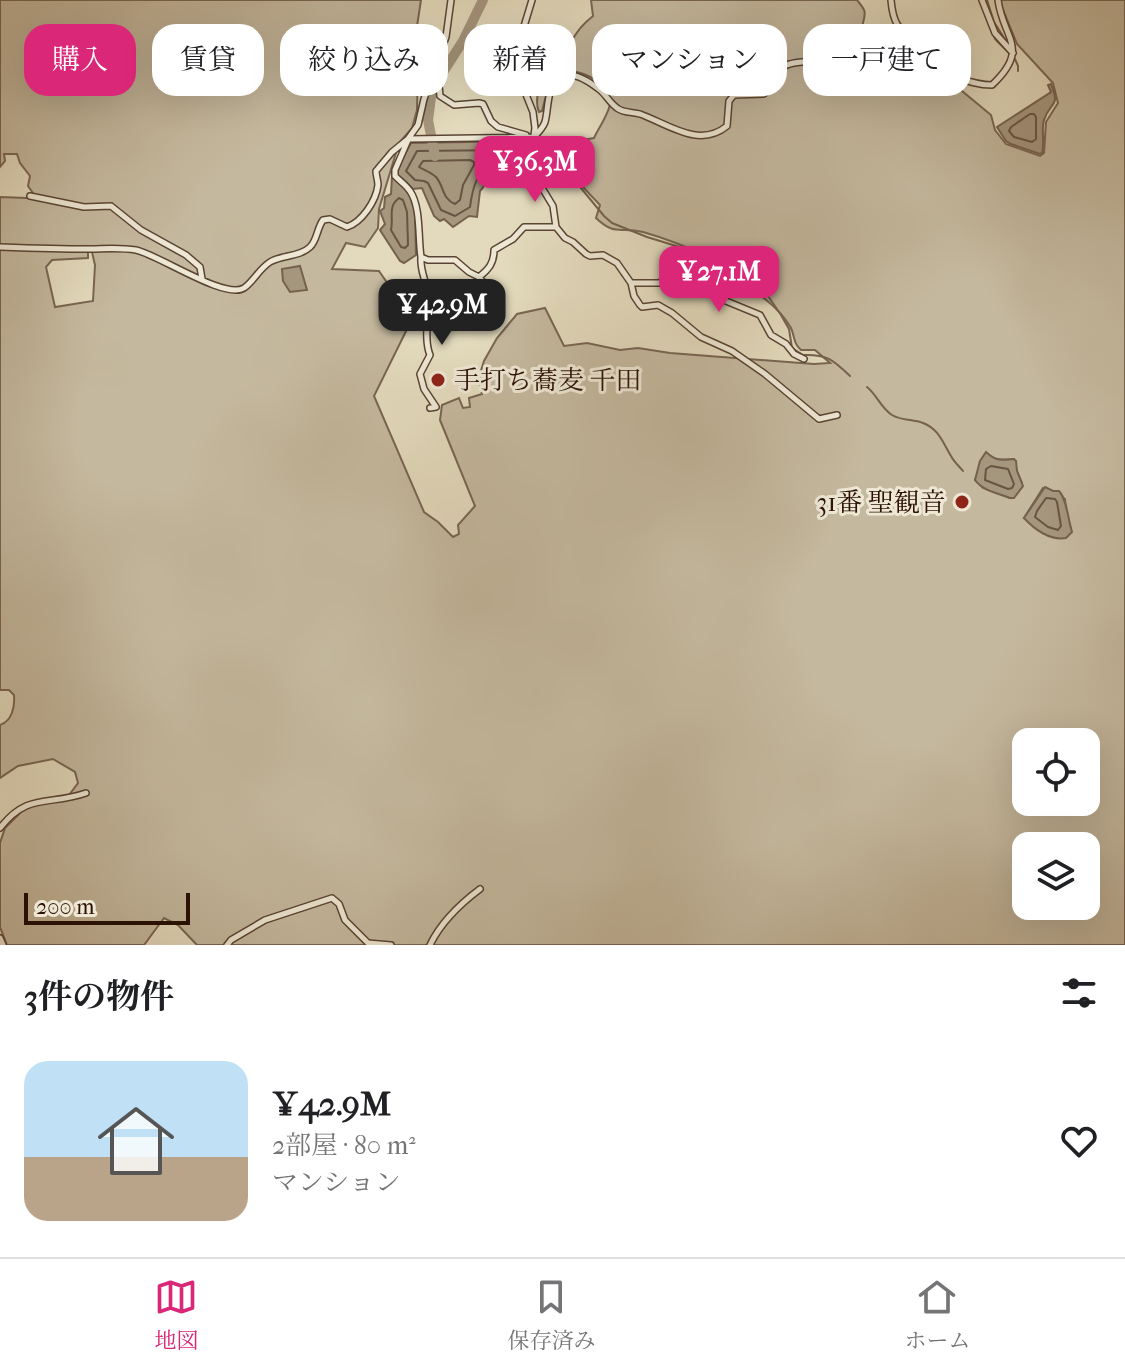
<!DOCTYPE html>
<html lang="ja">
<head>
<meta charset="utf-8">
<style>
  :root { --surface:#fff; --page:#f6f6f6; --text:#202124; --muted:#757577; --line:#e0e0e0; --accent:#db2777 }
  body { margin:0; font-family:"IM FELL French Canon","Noto Serif JP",serif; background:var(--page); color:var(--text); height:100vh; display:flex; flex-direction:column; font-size:30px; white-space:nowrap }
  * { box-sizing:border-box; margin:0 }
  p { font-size:26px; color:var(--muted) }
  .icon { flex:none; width:44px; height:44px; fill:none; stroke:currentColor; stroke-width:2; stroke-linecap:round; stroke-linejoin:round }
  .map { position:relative; height:945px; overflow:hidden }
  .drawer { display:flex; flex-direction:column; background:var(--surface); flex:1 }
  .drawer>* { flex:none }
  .top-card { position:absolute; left:24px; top:24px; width:1078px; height:72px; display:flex; gap:16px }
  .buttons { position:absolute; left:1012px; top:728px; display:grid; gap:16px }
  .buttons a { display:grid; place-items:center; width:88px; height:88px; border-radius:16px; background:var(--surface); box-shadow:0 8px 32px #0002; font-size:40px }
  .scale { position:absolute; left:24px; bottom:20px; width:166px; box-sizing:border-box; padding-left:8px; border:4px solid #2c1205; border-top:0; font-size:22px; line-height:28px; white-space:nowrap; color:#2c1205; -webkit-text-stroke:6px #ede7d4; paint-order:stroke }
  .price { position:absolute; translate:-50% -68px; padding:0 18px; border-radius:16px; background:var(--accent); color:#fff; font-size:26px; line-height:52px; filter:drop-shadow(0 2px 4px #0008) }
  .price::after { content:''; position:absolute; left:50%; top:48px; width:24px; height:18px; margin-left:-12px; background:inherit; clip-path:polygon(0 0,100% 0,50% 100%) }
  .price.on { background:#222; color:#fff }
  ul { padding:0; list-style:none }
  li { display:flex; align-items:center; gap:24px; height:200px; padding:0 24px }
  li+li { border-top:2px solid var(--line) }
  li span { display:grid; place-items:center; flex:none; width:224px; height:160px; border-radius:24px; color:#555 }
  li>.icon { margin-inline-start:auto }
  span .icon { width:96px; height:96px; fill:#fffc; stroke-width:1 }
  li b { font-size:34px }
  h2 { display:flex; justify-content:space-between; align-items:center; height:96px; padding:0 24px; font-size:34px }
  .pill { padding:0 28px; border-radius:24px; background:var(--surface); box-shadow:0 8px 32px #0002; font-size:28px; line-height:72px }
  .pill.on { background:var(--accent); color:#fff }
  .tabs { display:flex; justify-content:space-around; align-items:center; height:112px; border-top:2px solid var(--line); background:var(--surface); font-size:22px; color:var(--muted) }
  .tabs a { display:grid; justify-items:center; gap:4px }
  .tabs .on { color:var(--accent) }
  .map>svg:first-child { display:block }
  .green { fill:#c4b89e; stroke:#786552; stroke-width:2; fill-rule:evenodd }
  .water { fill:#a5967e; stroke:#75614e; stroke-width:2 }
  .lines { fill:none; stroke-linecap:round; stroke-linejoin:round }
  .shore { stroke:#685442; stroke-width:2 }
  .stream { stroke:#75614e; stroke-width:2 }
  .river { stroke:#a5967e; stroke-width:10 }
  .street-casing { stroke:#5a4433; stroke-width:8 }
  .street { stroke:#ede7d4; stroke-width:5 }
  .poi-dot { fill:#8f2418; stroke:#ede7d4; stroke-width:3 }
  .labels { text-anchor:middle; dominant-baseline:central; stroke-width:6; stroke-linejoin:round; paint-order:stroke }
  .poi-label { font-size:26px; fill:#2c1205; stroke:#ede7d4; text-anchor:start }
</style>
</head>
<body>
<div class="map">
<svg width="1125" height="945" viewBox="0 0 1125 945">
  <rect width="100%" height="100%" fill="#e3dabd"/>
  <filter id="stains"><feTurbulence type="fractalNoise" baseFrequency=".0025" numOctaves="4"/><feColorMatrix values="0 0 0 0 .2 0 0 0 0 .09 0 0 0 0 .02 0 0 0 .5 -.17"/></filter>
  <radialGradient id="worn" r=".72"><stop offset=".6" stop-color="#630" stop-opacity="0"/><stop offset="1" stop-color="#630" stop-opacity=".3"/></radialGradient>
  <!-- green -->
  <path class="green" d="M0,0H421L414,46L418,70L417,110L412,128L399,143L379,209L378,228L365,247L346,243L332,269L379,271L412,319L374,396L424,512L438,522L453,537L459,534L458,525L475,506L440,420L442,405L459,398L463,408L470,407L469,398L482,394L479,377L484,361L497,338L517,314L545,308L564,346L587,343L620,350L638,348L670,353L814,364L830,363L815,350H801C793,343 795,337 791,328C777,303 751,289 728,275L721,273L709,276L689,270L704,255C685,246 664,238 643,232C620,226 616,237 596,218L600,205L565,168L559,144L594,138C598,129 610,112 610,103C612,84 572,61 556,76C548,84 545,100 542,111L539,112C533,100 543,67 552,56C557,50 567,47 572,40C579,29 583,24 593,16L591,0H857C868,13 865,12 862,28L874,42L887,48L909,43L924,47L950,81L991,115L995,130L1006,144L1040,156L1044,153L1046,122L1058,103L1053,83L1017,44L999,0H1125V945H197L178,925L164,918L144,945H7L0,927V843L5,828L25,808L69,795L78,783L75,772L53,759L18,766L0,778V725C12,721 15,707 14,695L9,690H0V197L27,198L33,193L28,186L30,176L20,163L17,154H4L5,161L0,167ZM88,252H92L95,265L93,301L55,307L46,267L52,260L88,258ZM986,453C995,461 1002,460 1014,459L1017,471L1022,483L1010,498L983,488L975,480ZM1043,488L1053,491L1065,499L1066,511L1071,529L1024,518ZM1026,742H1086V802H1026ZM1026,846H1086V906H1026Z"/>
  <!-- water -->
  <path class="water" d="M1051,84C1061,108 1050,101 1044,120C1041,130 1045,142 1042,153L1040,154L1011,144L1006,141L997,127L1051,92L1048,85Z
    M530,141L526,161L529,172L510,177L490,176C485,181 485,187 480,191L477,217L469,216L453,227L444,219L440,221L434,216L422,188L413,189L397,174L398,167L411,143Z
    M392,176L410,194L415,211L416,255L404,263L400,261L380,230L385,224L380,211L384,208L385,197L391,194Z
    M300,266L307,290L290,292L283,281L282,269Z
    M986,452C997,462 1001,460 1014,459L1016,461L1017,471L1023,486L1014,498H1010C998,493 983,491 975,480L980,461Z
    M1045,487L1053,491H1059C1067,499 1068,520 1072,532L1066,538C1050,541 1034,529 1024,518Z"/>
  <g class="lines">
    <!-- shore -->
    <path class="shore" d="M1030,114H1034L1036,117V139L1032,142L1014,137L1009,131L1011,127Z
      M515,150L519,153L517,165C507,169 508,168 498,167C476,165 472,192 470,207L455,216L441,210L428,183L424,181L415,180L406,171L417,151Z
      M470,160L474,162V165L463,185L460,200L455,204C442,199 444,186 436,177C431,172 424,170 419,167L423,161Z
      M399,198L403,200L407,212L408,245L405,248L401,247L391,230C394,218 387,207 399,198Z
      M991,466L1008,469L1014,484L1012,488L1008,489L985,480L986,469Z
      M1046,498L1055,499L1057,502L1061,526L1058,530L1048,527L1035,517L1037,511Z"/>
    <!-- stream -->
    <path class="stream" d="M987,0L994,22L1008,44
      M990,26L995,39L1009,53
      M1015,59L1018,66V71
      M536,171L554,172L566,175L576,182L604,216L612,223L647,237L686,249L698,254L718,268L742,277L757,285L766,293L781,315L789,329L792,348L803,355C827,354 833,360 850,376
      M867,387C877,395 881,408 892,415C902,421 913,419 923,423C939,429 943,443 951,456C954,462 959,466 963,471"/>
    <!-- river -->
    <path class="river" d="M435,156L428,120L431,97L436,83L463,41L483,0"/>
    <defs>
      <path id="street" d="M532,0L522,33L519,77L533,112L535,128L530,163L533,173L553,206L556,227L565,238L573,242L586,254L590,256L603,255L617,263L631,283L634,296L640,305L642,307L658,305L672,313L701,337L732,351L765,374L819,419L837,415
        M891,0C893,24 898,28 916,43
        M982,0L995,33L1013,53
        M434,74L438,76L440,96L454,105L479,103L483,104L491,121L498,127L526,135
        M408,139L534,137C539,132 543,128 545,122C549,108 546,85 561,77C573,70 590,82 600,90C606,95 610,103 617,108C623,113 633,112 640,114C668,124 699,149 727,126L729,101L734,95L764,94C774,84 775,67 790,64C797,62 805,62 811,61C819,50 821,33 835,29C867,46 834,83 889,87C898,81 908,69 920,65C932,61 944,72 955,77C967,81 979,85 992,85C1031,48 1003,39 998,0
        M408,140L395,170V176C400,181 406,185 410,191C421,207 418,237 421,257L428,260H455L469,272L479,277C489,269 494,263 494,250L513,239L524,227H556
        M30,196L84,207L111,206L141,230L186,255L200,267L202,279
        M0,247C29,248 58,249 86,249C103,249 119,247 136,250C159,255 225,300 244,288C254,281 259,269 270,262C281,255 300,257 310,247C317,241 317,228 323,220L330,219L347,227C362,222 376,201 378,185C378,180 376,176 376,171L392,152L408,139L418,125L424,99L446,37L451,0
        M421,258C420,270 425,278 427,290C430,310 423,338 430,355L420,374L424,389L436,407L430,408
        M479,277L500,302V315
        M631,283H659L678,272L707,279L712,283L726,301L760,315L771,335L786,344L794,354L804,359
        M0,828C28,792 49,806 86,793
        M0,938L3,945
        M227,945L231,940L265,920L332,898L339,904L345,920L368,943L391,945
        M430,945C441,922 460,904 480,889"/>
    </defs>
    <!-- street casing -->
    <use href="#street" class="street-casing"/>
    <!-- street -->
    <use href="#street" class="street"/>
  </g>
  <!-- markers -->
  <g class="poi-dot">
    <circle cx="438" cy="380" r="8"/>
    <circle cx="962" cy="502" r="8"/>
  </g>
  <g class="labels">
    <!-- poi labels -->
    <g class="poi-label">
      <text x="454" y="380">手打ち蕎麦 千田</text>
      <text x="946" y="502" text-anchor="end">31番 聖観音</text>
    </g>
  </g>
  <rect width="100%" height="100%" filter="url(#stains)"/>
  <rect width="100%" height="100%" fill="url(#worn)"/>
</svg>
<div class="buttons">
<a><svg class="icon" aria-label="locate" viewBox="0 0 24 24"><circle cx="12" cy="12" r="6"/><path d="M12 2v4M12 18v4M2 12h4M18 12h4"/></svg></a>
<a><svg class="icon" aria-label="layers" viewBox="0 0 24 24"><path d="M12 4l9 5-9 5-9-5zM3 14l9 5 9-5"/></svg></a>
</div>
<div class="scale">200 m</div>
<b class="price" style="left:535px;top:204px">¥36.3M</b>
<b class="price" style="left:719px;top:314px">¥27.1M</b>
<b class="price on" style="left:442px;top:347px">¥42.9M</b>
<div class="top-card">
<a class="pill on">購入</a>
<a class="pill">賃貸</a>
<a class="pill">絞り込み</a>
<a class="pill">新着</a>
<a class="pill">マンション</a>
<a class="pill">一戸建て</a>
</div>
</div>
<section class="drawer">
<h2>3件の物件<svg class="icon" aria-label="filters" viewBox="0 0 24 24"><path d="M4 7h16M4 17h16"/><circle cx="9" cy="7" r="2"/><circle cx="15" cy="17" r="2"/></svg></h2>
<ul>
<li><span style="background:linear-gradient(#bfe0f5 60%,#b9a48a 0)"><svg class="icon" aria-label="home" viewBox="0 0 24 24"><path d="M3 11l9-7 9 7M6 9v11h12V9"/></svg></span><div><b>¥42.9M</b><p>2部屋 · 80 m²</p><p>マンション</p></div><svg class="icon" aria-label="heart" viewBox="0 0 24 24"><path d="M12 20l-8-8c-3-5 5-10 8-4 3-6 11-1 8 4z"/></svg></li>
</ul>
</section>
<nav class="tabs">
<a class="on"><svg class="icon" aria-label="map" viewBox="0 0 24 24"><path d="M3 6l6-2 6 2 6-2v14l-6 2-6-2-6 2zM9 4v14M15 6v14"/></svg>地図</a>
<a><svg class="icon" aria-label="saved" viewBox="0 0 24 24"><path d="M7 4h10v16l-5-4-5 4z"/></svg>保存済み</a>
<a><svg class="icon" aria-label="home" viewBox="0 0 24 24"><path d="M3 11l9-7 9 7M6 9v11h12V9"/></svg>ホーム</a>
</nav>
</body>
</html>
